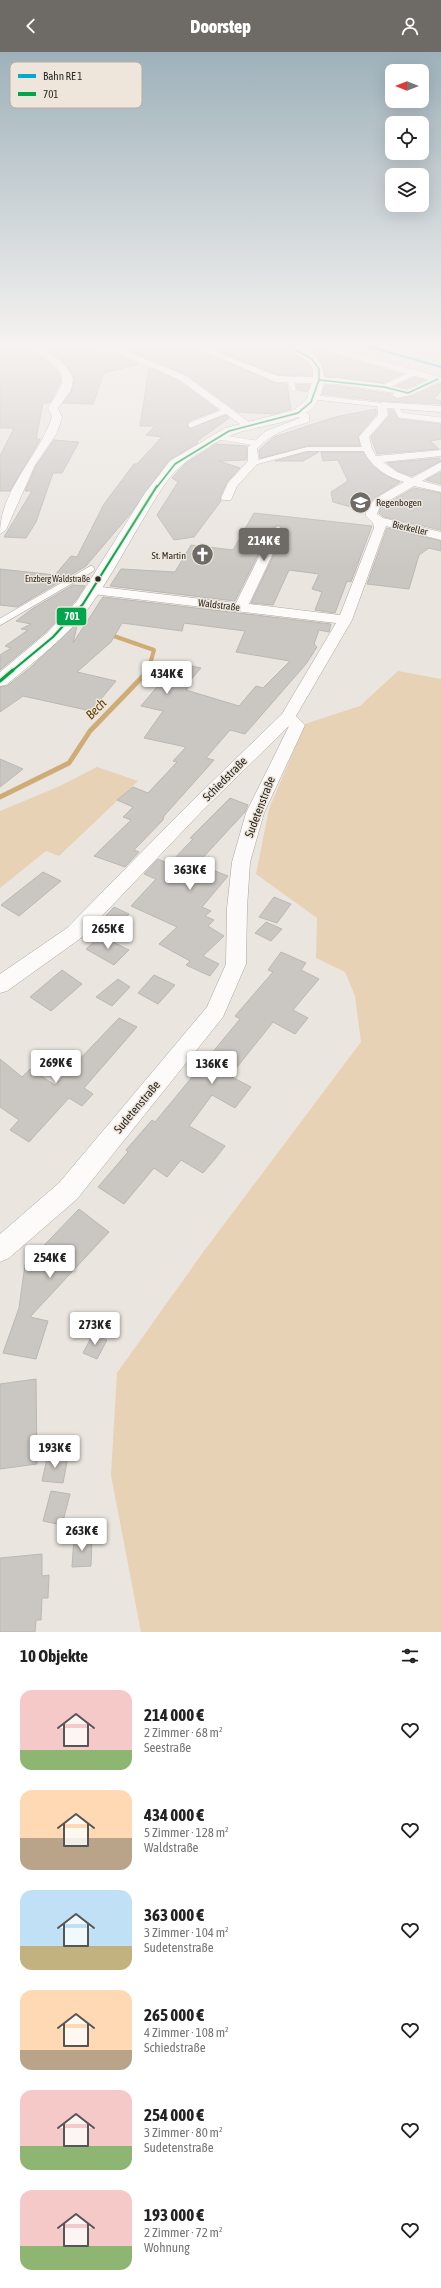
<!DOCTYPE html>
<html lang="de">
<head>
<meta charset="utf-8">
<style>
  :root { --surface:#fff; --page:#f2f2f2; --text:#222; --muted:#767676; --accent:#6e6b66 }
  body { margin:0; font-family:"Asap Condensed",sans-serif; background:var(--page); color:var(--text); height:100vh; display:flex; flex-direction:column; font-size:15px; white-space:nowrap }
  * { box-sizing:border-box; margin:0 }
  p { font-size:13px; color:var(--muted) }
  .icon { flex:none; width:22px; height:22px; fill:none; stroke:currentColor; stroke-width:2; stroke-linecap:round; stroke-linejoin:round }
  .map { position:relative; height:1580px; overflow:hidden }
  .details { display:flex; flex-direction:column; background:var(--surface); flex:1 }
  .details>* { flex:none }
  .needle { width:26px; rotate:270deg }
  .controls { position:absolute; left:385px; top:12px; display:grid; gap:8px }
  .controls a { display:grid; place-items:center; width:44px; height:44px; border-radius:8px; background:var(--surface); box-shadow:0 4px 16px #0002; font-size:20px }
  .price { position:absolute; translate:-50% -34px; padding:0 9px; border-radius:4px; background:#fff; color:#222; font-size:13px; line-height:26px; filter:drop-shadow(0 1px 2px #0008) }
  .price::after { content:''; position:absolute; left:50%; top:24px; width:12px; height:9px; margin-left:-6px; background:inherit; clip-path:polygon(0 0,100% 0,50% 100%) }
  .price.current { background:var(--accent); color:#fff }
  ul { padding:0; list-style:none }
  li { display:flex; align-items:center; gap:12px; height:100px; padding:0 20px }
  li span { display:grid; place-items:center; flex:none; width:112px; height:80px; border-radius:12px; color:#555 }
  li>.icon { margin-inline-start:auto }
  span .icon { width:48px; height:48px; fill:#fffc; stroke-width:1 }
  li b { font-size:17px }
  h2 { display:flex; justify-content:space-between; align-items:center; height:48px; padding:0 20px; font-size:17px }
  header { display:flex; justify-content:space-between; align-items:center; height:52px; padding:0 20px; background:var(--accent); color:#fff; font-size:18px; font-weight:800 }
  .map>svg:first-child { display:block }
  .green { fill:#e7d2b5 }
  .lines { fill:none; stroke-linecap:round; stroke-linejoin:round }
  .stream-far1 { stroke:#cfac76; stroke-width:4 }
  .stream { stroke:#cfac76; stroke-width:5 }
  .building { fill:#cac6c2; stroke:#bbb7b3 }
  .service-far1-casing { stroke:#a9a6a1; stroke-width:5.5 }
  .service-casing { stroke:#a9a6a1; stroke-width:7 }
  .pedestrian-casing { stroke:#a9a6a1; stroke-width:1 }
  .minor-casing { stroke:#a9a6a1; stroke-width:1 }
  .secondary-casing { stroke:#a9a6a1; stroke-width:1 }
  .service-far1 { stroke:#fcfbfa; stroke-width:5 }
  .service { stroke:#fcfbfa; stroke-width:6 }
  .pedestrian { fill:#fcfbfa; fill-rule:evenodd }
  .minor { fill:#fcfbfa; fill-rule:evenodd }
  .secondary { fill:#fcfbfa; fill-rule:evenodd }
  .bus-1-far2-casing { stroke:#eee6db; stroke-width:3 }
  .bus-1-far1-casing { stroke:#eee6db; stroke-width:4 }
  .bus-1-casing { stroke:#eee6db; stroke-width:6 }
  .bus-1-far2 { stroke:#00a54c; stroke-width:1.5 }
  .bus-1-far1 { stroke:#00a54c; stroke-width:2 }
  .bus-1 { stroke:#00a54c; stroke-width:3 }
  .rail-1-casing { stroke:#eee6db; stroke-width:3.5 }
  .rail-1 { stroke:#00a9ce; stroke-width:2 }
  .bus-dot { fill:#2c2925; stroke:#eee6db; stroke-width:1.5 }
  .labels { text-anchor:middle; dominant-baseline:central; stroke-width:3; stroke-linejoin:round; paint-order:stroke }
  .far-bus-label { font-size:9px; fill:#2c2925; stroke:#eee6db; text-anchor:end }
  .far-poi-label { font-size:10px; fill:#2c2925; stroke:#eee6db; text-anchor:start }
  .far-street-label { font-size:10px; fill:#2c2925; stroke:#eee6db }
  .street-label { font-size:12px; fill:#2c2925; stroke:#eee6db }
  .water-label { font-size:13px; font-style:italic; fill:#624204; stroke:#eee6db }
  .key { fill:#eee6db; stroke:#b4ada4; stroke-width:1 }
  .key-label { font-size:11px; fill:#2c2925 }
  .line-badge { stroke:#eee6db; stroke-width:1.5 }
  .badge-label { font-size:11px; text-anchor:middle; font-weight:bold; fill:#fff }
</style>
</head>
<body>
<header><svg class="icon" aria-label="back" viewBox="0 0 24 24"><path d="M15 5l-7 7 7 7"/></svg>Doorstep<svg class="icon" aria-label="person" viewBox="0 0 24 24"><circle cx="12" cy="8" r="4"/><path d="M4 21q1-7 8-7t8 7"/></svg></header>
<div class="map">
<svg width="441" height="1580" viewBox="0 0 441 1580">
  <rect width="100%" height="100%" fill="#eae5df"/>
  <!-- green -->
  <path class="green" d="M398,619L441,627V1580H141L111,1423L117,1321L204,1199L361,990L355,944L345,920L316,906L317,866L256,822L269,757L305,672L360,654Z
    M97,715L138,729L59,804L46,799L0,836V759L60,734Z"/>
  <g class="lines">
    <!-- stream-far1 -->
    <path class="stream-far1" d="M108,582L154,598L148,619"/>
    <!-- stream -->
    <path class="stream" d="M0,745L69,711L90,679L149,618"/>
  </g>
  <!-- building -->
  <path class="building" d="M28,294L57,318L61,329L50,351H43L36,387H40L37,393L10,439H0V404L14,376H0V300Z
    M42,294H75L76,299L92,296L104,302L111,299L139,312L104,321L93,352L63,351L72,338L74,328L72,322L62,308Z
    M130,294H190L275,331L287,332L291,357L274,362L238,360L187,323L123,296Z
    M206,294H283L307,310L312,317V324L277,323Z
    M297,294H315L346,306L402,322L384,331L325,324L321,310L315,303Z
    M149,316L179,329L218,358L189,369L187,373L189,376L226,363L229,366L196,390L198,391L169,408L131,461L86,514L17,555L0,553V517L55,523L71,504L77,505L104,452L134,412H137L162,385L146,383L155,374H140Z
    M414,325L425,328L407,336L396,334Z
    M441,331V339L434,347L441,349V352L380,349L322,342L325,333L337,334L391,342V344L397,347L412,344Z
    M296,332L310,333L307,340L297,338Z
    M376,357V363L358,384L360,394H307L260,406L259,398L274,385L335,365Z
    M389,358H393L399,367L441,372V387L430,389L439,397L377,402L371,385L389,364Z
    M54,388L79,390L62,421H53L36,470L26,486L4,485L32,439H25L36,414Z
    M216,392L247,394L246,408L219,409L240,416L227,430L220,445L221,449L194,485L174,488L157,463L178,430L172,426L185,412Z
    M307,400H319L303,409H275Z
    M321,400H363L380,420L400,430L373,447L365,459L333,450L331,440L348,429L338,408L323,409Z
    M439,406L441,409L412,424L398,419L387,411Z
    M441,420V432L426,428Z
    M414,436L441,441V478L384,465L379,461L381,455Z
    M254,461L372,474L351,530L347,529L335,561L315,558L322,540L312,537L319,522L289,518L273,553L251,551L285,479L279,473L271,477L235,549L110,534L121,517L175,520L191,493L233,498Z
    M387,476L441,489V499L429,496L419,503L409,537L367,532Z
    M73,533L85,534L76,548L46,580L0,618V603L11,596L5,594L28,578L21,577L31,572L16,569L32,557Z
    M103,545L331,572L329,580L319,578L314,592L317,595L306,612L245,682L230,678L206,706L214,708L164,764L163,768L134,798L139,800L125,815L94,804L131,768L123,765L133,755L117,748L133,735L148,741L177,710L173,709L186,695L144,686L163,659L141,654L177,611L201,616L188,631L191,632L186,638L239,654L256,634L263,636L290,609L236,600L245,579L184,571L182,579L122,571L111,590L77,620L116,629L91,659L23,644L0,660V635L7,634L30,616L78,570L73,591Z
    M0,707L23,717L0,735Z
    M230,746L248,753L245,760L197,812L228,824L202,855L211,859L205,864L214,868L208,874L224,884L203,904L219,912L210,924L186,913L190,909L159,892L177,875L131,854L156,827L144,822L158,807L169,812L193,787L190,786Z
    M43,820L61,829L19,864L1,853Z
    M274,845L291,852L277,871L259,865Z
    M114,855L129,862L117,875L102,868Z
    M266,870L282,877L271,889L255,881Z
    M101,884L129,898L114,913L86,897Z
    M281,900L306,911L301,918L319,927L293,958L308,966L295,982L273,970L230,1024L251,1035L235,1056L212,1043L189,1074L225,1094L215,1107L203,1121L181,1108L167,1125L154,1116L124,1152L98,1135L128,1100L126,1098L152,1068L155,1070L240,967L235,964L273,920L268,918Z
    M62,918L82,932L51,959L30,945Z
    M154,923L175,933L158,952L138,941Z
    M118,927L130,935L112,954L96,945Z
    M119,966L137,975L84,1036L93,1042L82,1054L69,1046L29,1090L10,1078L19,1068L0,1055V1007L22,1025L30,1017L55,1033Z
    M79,1157L109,1180L30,1265L48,1269L36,1307L3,1301L19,1256L25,1213Z
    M93,1282L107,1288L97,1307L83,1301Z
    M36,1327L37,1412L0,1417V1332Z
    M48,1402L68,1405L63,1431L42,1429Z
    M51,1439L70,1442L62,1473L43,1469Z
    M92,1484L91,1514L72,1515L74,1485Z
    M42,1502V1524L49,1523L48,1546H42L41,1568H36L35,1580H0V1506Z"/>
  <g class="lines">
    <defs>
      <path id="service-far1" d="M339,299L404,318
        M290,328L293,337
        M384,335L416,320
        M396,354L400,363L441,368
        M191,373L228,358
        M219,385L256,391"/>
      <path id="service" d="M0,570L91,517"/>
      <path id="pedestrian" d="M313,343L382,351L386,353L382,355L310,347V343Z
        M307,395H365L369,397L365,399H307L254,413L250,410Z"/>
      <path id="minor" d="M29,294H39L48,300L61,309L71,322L73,328L71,338L58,356L62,365L57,381L35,413L6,478L0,482C0,437 39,405 52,365L48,356C63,332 72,324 44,305C39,302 32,299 29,294Z
        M103,294H114L186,324L253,373L252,375H244L180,328Z
        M191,294H202L277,324L337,326L384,332L407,338L429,328L401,320V316L404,315L441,325V329L411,343L397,346L392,343L395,341L337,332L276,330Z
        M425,294H441V300L426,296Z
        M382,350L441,354V360L387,356L388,363L369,385L372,397L376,404L441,398V404L383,410L397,420L412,426L441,410V418L422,429L441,434V440L414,434L380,454L377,462L383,466L441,480V488L386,474L352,568L296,664L305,673L264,761L250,810L247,856L246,912L223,965L77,1147L9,1206L0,1210V1182L59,1131L207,955L226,912L227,856L232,810L246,761L289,674L202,759L81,886L7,939L0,941V922L67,876L190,751L282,662L336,571L93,542L86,538L93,534L236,551L272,478L278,474L284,478L249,552L340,563L374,476L373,471L366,464C363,450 394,436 404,430C381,423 364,409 359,385L378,363L377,353Z
        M298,358L309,362V370C289,376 271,381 257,397L259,410L237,434L231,448H223L221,446L228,431L248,409V395L266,379L300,366L293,361Z"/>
      <path id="secondary" d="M284,294C319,294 334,319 317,350C305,372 255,373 234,382C222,386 189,406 180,415C167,426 157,444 148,459C129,490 111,525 90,554C67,585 36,608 6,633L0,634V620L47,581L77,549L145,441L170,409L225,376L294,358L306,348L313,328V317L308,309Z"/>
    </defs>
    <!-- service-far1 casing -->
    <use href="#service-far1" class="service-far1-casing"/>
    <!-- service casing -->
    <use href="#service" class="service-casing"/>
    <!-- pedestrian casing -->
    <use href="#pedestrian" class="pedestrian-casing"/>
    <!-- minor casing -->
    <use href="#minor" class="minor-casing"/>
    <!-- secondary casing -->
    <use href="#secondary" class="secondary-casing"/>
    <!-- service-far1 -->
    <use href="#service-far1" class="service-far1"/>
    <!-- service -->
    <use href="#service" class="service"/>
    <!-- pedestrian -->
    <use href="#pedestrian" class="pedestrian"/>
    <!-- minor -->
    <use href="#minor" class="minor"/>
    <!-- secondary -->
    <use href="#secondary" class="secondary"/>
    <defs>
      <path id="bus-1-far2" d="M319,328L384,335L408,341L438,327
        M157,435L175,412L229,379L298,361L311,350L319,328V317L312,307L289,294"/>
      <path id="bus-1-far1" d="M12,619L53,585L83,552L157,434"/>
      <path id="bus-1" d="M0,629L13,618"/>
    </defs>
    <!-- bus-1-far2 casing -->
    <use href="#bus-1-far2" class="bus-1-far2-casing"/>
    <!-- bus-1-far1 casing -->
    <use href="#bus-1-far1" class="bus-1-far1-casing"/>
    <!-- bus-1 casing -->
    <use href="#bus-1" class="bus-1-casing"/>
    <!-- bus-1-far2 -->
    <use href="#bus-1-far2" class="bus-1-far2"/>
    <!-- bus-1-far1 -->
    <use href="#bus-1-far1" class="bus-1-far1"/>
    <!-- bus-1 -->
    <use href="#bus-1" class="bus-1"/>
    <defs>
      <path id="rail-1" d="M367,294L441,315"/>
    </defs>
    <!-- rail-1 casing -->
    <use href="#rail-1" class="rail-1-casing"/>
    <!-- rail-1 -->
    <use href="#rail-1" class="rail-1"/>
  </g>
  <!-- sky -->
  <linearGradient id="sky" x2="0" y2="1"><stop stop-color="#9eb1ba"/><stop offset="0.57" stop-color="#f6f3f1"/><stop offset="1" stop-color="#f6f3f1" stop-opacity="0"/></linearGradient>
  <rect width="441" height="515" fill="url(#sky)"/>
  <!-- icons -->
  <defs>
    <symbol id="school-disc" viewBox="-11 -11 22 22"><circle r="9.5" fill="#6e6b66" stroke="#eee6db"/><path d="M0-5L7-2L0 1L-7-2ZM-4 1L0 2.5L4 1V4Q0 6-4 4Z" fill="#fff"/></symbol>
    <symbol id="church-disc" viewBox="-11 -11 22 22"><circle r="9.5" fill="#6e6b66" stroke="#eee6db"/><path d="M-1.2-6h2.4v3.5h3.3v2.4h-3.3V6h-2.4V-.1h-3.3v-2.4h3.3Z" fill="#fff"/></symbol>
  </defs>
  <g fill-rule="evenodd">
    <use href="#school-disc" x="348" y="438" width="25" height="25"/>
    <use href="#church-disc" x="190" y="490" width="25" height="25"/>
  </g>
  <!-- markers -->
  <circle class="bus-dot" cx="98" cy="527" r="3.5"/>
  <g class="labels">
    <!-- far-bus labels -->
    <g class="far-bus-label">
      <text x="90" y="527">Enzberg Waldstraße</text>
    </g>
    <!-- far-poi labels -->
    <g class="far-poi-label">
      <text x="376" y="450">Regenbogen</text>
      <text x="186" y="503" text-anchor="end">St. Martin</text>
    </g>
    <!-- far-street labels -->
    <g class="far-street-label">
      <text transform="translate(410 476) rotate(13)">Bierkeller</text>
      <text transform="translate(219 553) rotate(7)">Waldstraße</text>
    </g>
    <!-- street labels -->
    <g class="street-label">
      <text transform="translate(225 727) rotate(-45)">Schiedstraße</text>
      <text transform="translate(260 755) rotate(-69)">Sudetenstraße</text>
      <text transform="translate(137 1055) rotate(-50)">Sudetenstraße</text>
    </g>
    <!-- water labels -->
    <g class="water-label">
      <text transform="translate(96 657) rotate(-46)">Bech</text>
    </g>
  </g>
  <!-- legend -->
  <rect x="10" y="10" width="132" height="46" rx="6" class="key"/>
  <rect x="18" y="22" width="18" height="4" fill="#00a9ce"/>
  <rect x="18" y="40" width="18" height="4" fill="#00a54c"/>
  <g class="key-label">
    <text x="43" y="28">Bahn RE 1</text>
    <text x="43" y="46">701</text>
  </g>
  <rect class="line-badge" x="56" y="555" width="31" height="19" rx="4" fill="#00a54c"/>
  <g class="badge-label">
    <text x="72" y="568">701</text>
  </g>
</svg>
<div class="controls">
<a><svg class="needle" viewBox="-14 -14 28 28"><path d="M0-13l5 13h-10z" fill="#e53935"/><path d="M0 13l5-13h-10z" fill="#767676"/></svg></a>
<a><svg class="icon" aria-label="locate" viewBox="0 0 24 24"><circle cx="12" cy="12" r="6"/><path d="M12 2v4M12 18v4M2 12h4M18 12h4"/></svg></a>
<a><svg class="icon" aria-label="layers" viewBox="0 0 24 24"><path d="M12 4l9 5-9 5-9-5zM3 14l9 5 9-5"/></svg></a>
</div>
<b class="price current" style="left:264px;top:510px">214K €</b>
<b class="price" style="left:167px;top:643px">434K €</b>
<b class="price" style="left:190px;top:839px">363K €</b>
<b class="price" style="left:108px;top:898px">265K €</b>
<b class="price" style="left:56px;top:1032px">269K €</b>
<b class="price" style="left:212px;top:1033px">136K €</b>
<b class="price" style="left:50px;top:1227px">254K €</b>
<b class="price" style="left:95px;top:1294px">273K €</b>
<b class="price" style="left:55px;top:1417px">193K €</b>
<b class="price" style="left:82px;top:1500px">263K €</b>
</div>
<section class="details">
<h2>10 Objekte<svg class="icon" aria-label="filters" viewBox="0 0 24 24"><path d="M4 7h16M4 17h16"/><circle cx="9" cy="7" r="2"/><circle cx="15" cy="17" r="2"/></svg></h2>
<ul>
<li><span style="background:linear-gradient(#f6c9c9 75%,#8fb573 0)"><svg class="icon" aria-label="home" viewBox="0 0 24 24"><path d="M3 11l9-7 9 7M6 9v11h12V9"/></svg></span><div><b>214 000 €</b><p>2 Zimmer · 68 m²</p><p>Seestraße</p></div><svg class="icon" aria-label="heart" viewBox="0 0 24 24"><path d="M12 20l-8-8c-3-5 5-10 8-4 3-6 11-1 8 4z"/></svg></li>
<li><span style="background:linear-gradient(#ffd9b3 60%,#b9a48a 0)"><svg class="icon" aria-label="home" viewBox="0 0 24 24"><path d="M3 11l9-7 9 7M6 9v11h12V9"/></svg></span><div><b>434 000 €</b><p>5 Zimmer · 128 m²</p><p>Waldstraße</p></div><svg class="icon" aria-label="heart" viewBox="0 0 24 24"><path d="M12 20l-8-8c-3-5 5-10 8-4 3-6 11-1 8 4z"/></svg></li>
<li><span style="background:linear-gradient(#bfe0f5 70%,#c2b280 0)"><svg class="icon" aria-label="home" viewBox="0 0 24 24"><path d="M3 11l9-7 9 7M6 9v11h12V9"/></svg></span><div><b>363 000 €</b><p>3 Zimmer · 104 m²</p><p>Sudetenstraße</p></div><svg class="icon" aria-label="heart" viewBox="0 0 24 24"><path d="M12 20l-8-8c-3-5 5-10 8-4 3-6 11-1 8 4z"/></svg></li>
<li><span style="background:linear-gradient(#ffd9b3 75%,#b9a48a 0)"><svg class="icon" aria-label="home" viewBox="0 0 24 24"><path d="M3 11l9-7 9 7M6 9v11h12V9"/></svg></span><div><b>265 000 €</b><p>4 Zimmer · 108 m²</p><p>Schiedstraße</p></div><svg class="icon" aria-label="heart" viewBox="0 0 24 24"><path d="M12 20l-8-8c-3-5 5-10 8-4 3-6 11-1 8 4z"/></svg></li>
<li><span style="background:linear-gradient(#f6c9c9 70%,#8fb573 0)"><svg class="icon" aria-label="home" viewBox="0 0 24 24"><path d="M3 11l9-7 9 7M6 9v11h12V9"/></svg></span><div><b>254 000 €</b><p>3 Zimmer · 80 m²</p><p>Sudetenstraße</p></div><svg class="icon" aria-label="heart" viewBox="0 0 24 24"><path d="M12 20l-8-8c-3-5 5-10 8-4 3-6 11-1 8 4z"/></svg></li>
<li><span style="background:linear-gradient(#f6c9c9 70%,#8fb573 0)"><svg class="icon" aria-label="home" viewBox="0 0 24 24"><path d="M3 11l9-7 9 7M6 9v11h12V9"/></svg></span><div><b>193 000 €</b><p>2 Zimmer · 72 m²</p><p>Wohnung</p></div><svg class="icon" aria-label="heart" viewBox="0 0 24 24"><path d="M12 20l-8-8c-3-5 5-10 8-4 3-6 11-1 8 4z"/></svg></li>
</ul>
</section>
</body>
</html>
